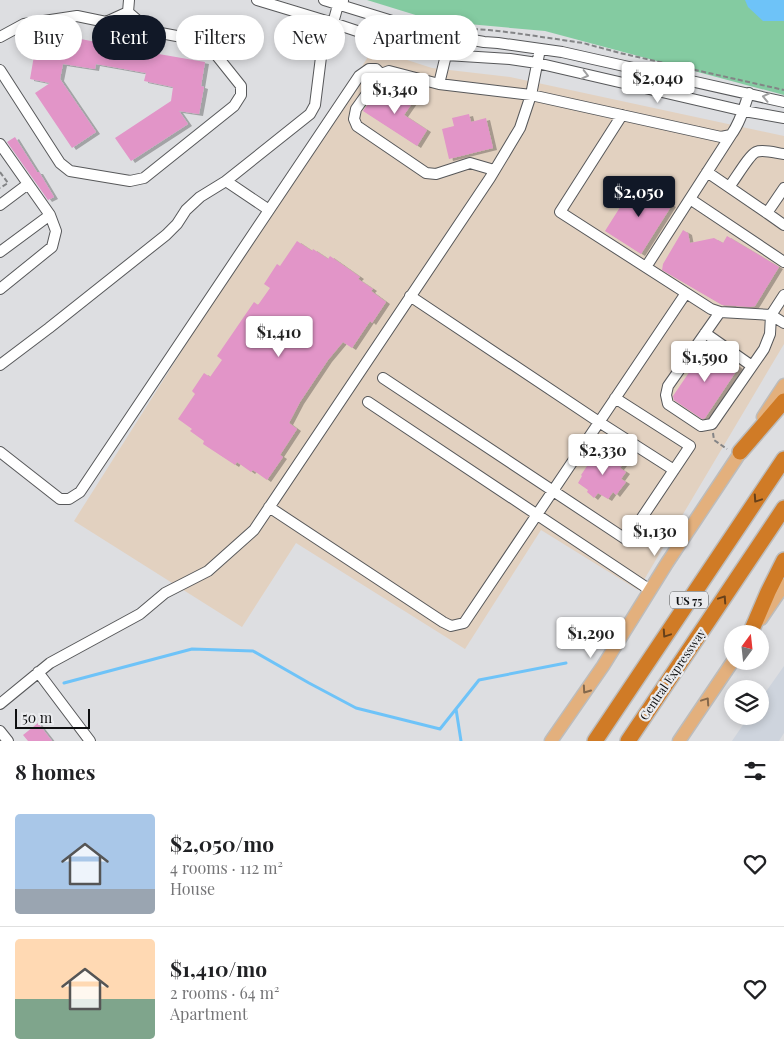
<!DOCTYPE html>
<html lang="en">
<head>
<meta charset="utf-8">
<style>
  :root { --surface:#fff; --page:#f2f2f2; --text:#202124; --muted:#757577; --line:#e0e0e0; --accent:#111827 }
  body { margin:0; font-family:"Playfair Display",serif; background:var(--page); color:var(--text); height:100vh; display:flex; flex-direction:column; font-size:19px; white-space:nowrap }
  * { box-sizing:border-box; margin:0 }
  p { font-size:16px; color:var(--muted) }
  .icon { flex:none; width:28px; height:28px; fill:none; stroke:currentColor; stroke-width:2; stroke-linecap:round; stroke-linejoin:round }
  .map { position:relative; height:741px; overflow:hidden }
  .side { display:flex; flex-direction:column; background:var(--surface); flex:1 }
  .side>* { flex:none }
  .banner { position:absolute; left:15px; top:15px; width:500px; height:45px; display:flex; gap:10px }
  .needle { width:32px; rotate:15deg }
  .fabs { position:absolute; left:724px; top:625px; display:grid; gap:10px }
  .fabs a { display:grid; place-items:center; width:45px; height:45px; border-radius:50%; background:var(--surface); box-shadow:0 2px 8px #0003; font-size:25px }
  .scale { position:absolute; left:15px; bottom:12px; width:75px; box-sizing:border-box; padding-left:5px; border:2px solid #0f1011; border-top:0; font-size:14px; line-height:18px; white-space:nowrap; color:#0f1011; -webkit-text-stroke:4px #eaebee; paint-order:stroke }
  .price { position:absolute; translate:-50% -42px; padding:0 11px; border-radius:5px; background:#fff; color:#222; font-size:16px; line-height:32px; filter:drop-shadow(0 1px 2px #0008) }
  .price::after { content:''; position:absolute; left:50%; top:30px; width:15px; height:11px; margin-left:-8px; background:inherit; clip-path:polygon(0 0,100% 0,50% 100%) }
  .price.on { background:var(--accent); color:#fff }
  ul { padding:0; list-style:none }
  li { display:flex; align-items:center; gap:15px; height:125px; padding:0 15px }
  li+li { border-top:1px solid var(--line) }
  li span { display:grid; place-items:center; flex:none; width:140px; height:100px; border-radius:5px; color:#555 }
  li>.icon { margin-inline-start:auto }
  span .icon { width:60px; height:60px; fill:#fffc; stroke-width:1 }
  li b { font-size:21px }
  h2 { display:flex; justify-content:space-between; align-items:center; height:60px; padding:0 15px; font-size:21px }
  .pill { padding:0 18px; border-radius:22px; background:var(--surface); box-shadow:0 2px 8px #0003; font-size:18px; line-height:45px }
  .pill.on { background:var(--accent); color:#fff }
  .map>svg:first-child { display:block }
  .commercial { fill:#e2d1c0 }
  .built { fill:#ced4dd }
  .green { fill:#84cba1 }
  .water { fill:#6ec3f8 }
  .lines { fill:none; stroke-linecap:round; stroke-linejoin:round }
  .stream { stroke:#6ec3f8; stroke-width:3 }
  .building { fill:#e295c8; filter:url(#shadow) }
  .minor-casing { stroke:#57585a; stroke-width:12 }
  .major-casing { stroke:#bcbcbc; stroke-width:15 }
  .highway-casing { stroke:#bcbcbc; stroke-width:18 }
  .path { stroke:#838486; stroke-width:2; stroke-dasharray:5 2.5; stroke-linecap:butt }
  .minor { stroke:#fff; stroke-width:10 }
  .major { stroke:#e3b07d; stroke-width:12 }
  .highway { stroke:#d07b26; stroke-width:15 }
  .oneway { stroke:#9f9fa0 }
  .oneway2 { stroke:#66401a }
  .oneway3 { stroke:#84684c }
  .labels { text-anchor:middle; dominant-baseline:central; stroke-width:4.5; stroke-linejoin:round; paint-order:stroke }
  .shield { fill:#eaebee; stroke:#515253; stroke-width:1 }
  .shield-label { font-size:11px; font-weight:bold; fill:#0f1011 }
  .street-label { font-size:12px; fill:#0f1011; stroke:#eaebee }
</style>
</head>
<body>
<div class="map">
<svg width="784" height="741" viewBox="0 0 784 741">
  <defs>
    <filter id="shadow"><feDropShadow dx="4" dy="2" stdDeviation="0" flood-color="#0004"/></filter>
  </defs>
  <rect width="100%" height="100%" fill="#dddee1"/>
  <!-- commercial -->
  <path class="commercial" d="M373,49L432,68L510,77L784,136V344L638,590L541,530L465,649L296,543L242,627L74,521Z"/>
  <!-- built -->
  <path class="built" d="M784,666V733L779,741H732L749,716H760V700Z"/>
  <!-- green -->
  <path class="green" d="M367,0H784V95L545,31L435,21Z"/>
  <!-- water -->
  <path class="water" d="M745,0H784V21H763L748,7Z"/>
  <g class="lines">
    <!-- stream -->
    <path class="stream" d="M64,683L192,649L253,651L309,683L356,708L440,729L479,680L566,663
      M456,709L461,741"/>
  </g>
  <!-- building -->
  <path class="building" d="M43,32L102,43L104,33L149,41L147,52L205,62L201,86L204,87L199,114L179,111L188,124L131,161L115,138L171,101L173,87L144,81L146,73L96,64L95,69L63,64L60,79L96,132L72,148L35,93L50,83L30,79L35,50H39Z
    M381,85L397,96L399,93L413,102L404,115L427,130L417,146L363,111Z
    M469,114L471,122L486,118L493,148L449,159L442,129L454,126L452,118Z
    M15,137L37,172H39L54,197L48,200L7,142Z
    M636,182L672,205L641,254L605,231Z
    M683,230L688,233L690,243L714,238L723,243L727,236L779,267L755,306L750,307L722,305L662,270L663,264Z
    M297,241L312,251L313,249L328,259L330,256L360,277L358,279L373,289L371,291L386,302L372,323L370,321L352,348L343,342L328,360L300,402L289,423L297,429L280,455L283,457L267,480L253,470L251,472L237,462L235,465L203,444L204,441L190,431L192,429L178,419L195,394L192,391L204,373L210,377L222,360L217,356L254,302L258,305L270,288L264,284L277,264L280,266Z
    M707,346L739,367L705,418L702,419L674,400L673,396Z
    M596,449L604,455L606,452L623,464L620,468L626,472L621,479L626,482L616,495L613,492L608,499L598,493L594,498L587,492L588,490L578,483L582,476L581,475L593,457L591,456Z
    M38,723L52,741H28L23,735Z"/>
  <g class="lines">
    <defs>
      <path id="minor" d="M257,0L333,23L384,40L430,52L446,55L510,59L537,63L744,111L784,118
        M324,0L428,32L484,42L498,43L562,52L784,102
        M0,37L24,24L77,16L106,22L128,12L129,0
        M0,70L60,163L70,171L130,181L144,178L234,106L241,95V86L209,46L198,40L150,31L128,12
        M439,84L446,55
        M622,115L560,212L711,309L720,312L771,315L784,323
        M0,144L50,215L56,231L52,247L0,289
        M494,170L470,163L436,174L426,173L357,126L354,119L356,109L381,74L389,71L439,84L531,95L721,137L731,135C740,123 744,108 749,93
        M707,172L767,213L784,188
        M729,187C735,180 749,155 756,152C763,149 776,153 784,154
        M690,199L784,262
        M0,205L28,184
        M269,210L226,181L310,114L315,105L321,57L333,23L338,5L343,1
        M767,213L784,225
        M0,252L50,215
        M646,267L731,135
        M410,296L599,422L674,470
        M720,312L668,386L666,395L668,404L701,426L712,424L764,349L770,334L771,315L784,295
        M705,333L752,366
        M0,365L49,328L166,235L177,224L186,210L200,197L226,181
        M383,378L627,540L690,446L615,398
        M368,402L650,590
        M0,452L60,499H69L80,492L359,76L369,69H376L381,74
        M269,507L443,622L451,626L464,623L686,293
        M38,672L90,741
        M0,704L50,663L140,614L165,593L208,571L254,530L490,178L520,128L531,95L540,49
        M0,731L8,741"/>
      <path id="major" d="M763,417L784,385
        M761,619L784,585
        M551,741L603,666L667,563L746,444
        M679,741L733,661"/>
      <path id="highway" d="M740,452L784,401
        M750,634L768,592L784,560
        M595,741L784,459
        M628,741L784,508"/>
    </defs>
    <!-- minor casing -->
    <use href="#minor" class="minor-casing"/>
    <!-- major casing -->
    <use href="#major" class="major-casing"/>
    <!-- highway casing -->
    <use href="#highway" class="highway-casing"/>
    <!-- path -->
    <path class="path" d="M473,29L489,30L515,33L583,43L620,53L784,90
      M0,172L8,183L0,188
      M713,433L714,440L727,449"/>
    <!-- minor -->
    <use href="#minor" class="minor"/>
    <!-- major -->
    <use href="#major" class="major"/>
    <!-- highway -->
    <use href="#highway" class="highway"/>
  </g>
  <!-- one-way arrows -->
  <defs><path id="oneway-chevron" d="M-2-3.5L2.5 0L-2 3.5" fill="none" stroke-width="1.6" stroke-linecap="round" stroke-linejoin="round" transform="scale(1.25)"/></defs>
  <g class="oneway">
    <use href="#oneway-chevron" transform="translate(585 75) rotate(14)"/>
    <use href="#oneway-chevron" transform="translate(766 97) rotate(-168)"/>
  </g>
  <g class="oneway2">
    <use href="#oneway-chevron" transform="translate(757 499) rotate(124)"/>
    <use href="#oneway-chevron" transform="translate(723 599) rotate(-56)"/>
    <use href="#oneway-chevron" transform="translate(666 634) rotate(124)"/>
  </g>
  <g class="oneway3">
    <use href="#oneway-chevron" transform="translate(586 690) rotate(125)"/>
    <use href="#oneway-chevron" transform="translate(706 701) rotate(-56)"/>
  </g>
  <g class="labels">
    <!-- shield labels -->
    <rect class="shield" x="670" y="591.5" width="38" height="17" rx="4"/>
    <g class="shield-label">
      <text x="689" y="600">US 75</text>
    </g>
    <!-- street labels -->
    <g class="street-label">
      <text transform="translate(672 674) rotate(-56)">Central Expressway</text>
    </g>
  </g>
</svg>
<div class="fabs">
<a><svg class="needle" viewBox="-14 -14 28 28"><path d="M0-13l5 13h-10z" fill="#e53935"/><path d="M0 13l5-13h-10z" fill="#757577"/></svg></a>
<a><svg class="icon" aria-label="layers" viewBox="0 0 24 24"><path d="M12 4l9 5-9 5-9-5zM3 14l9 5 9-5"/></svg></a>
</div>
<div class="scale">50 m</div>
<b class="price" style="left:658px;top:104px">$2,040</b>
<b class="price" style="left:395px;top:115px">$1,340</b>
<b class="price on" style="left:639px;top:218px">$2,050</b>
<b class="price" style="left:279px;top:358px">$1,410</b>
<b class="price" style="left:705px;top:383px">$1,590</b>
<b class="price" style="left:603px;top:476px">$2,330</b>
<b class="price" style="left:655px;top:557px">$1,130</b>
<b class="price" style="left:591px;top:659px">$1,290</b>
<div class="banner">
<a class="pill">Buy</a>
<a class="pill on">Rent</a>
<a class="pill">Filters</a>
<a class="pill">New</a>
<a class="pill">Apartment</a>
</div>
</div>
<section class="side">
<h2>8 homes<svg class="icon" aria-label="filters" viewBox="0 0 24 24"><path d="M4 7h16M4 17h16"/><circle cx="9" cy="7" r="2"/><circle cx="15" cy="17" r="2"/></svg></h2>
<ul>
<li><span style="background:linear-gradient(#a9c7e8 75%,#9aa5b1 0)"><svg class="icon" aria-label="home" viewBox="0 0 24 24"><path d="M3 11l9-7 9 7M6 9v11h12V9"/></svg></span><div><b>$2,050/mo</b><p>4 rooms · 112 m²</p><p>House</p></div><svg class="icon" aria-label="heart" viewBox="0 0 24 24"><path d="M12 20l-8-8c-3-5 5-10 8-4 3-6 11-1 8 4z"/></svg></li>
<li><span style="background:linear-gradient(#ffd9b3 60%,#7fa58c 0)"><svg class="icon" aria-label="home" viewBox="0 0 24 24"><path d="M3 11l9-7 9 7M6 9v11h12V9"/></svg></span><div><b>$1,410/mo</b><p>2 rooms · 64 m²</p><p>Apartment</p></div><svg class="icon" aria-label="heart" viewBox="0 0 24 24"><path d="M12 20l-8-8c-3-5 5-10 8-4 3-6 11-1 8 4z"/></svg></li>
</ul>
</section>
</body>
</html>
